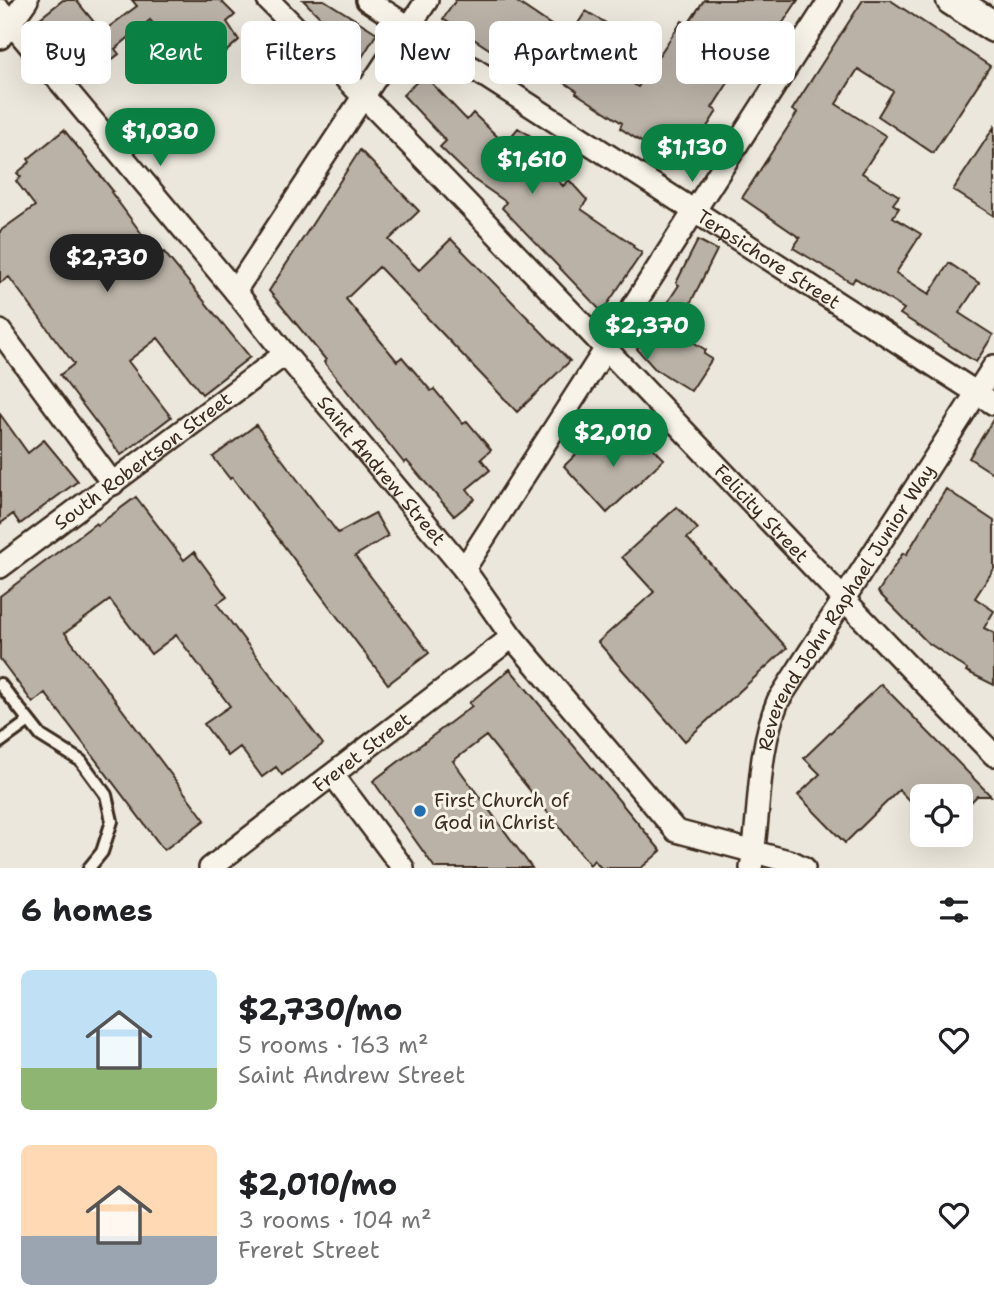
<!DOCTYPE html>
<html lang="en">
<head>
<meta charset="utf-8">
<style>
  :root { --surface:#fff; --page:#f6f6f6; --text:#202124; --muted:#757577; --accent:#0b8043 }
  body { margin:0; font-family:"Shantell Sans",sans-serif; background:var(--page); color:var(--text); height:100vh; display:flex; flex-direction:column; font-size:26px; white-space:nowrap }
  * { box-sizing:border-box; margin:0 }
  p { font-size:23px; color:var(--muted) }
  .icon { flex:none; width:38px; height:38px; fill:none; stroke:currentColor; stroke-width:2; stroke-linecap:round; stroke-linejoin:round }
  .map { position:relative; height:868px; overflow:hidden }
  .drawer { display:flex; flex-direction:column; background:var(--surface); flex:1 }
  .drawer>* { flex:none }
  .top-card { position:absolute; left:21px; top:21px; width:952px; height:63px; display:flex; gap:14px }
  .controls { position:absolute; left:910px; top:784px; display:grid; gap:14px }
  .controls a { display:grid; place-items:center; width:63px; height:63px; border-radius:10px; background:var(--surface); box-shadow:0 7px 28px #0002; font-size:35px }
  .price { position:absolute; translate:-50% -60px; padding:0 16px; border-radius:24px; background:var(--accent); color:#fff; font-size:23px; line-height:46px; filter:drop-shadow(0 2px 4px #0008) }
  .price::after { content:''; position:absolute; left:50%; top:42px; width:21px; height:16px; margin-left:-10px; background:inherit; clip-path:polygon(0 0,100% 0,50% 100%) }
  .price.on { background:#222; color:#fff }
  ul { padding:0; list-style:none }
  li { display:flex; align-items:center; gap:21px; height:175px; padding:0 21px }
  li span { display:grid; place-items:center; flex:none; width:196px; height:140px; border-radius:10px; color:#555 }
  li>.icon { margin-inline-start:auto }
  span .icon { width:84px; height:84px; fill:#fffc; stroke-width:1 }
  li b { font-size:30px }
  h2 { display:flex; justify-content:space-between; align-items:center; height:84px; padding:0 21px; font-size:30px }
  .chip { padding:0 24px; border-radius:10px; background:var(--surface); box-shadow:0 7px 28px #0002; font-size:24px; line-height:63px }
  .chip.on { background:var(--accent); color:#fff }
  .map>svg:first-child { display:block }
  .building { fill:#bab2a7; stroke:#3b2a1e; stroke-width:2 }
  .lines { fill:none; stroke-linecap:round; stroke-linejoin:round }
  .lane-casing { stroke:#3b2a1e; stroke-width:16 }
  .street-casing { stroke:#3b2a1e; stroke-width:26 }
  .secondary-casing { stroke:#3b2a1e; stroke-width:35 }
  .lane { stroke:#f7f3e8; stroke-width:10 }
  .street { stroke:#f7f3e8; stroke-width:21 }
  .secondary { stroke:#f7f3e8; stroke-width:30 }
  .poi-dot { fill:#1f6fb2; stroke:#f7f3e8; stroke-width:2.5 }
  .labels { text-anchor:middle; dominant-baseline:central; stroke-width:6; stroke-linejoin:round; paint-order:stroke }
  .street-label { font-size:19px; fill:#3b2a1e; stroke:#f7f3e8 }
  .poi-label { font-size:19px; fill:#3b2a1e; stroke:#f7f3e8; text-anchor:start }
</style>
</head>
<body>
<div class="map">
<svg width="994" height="868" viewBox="0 0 994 868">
  <rect width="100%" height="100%" fill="#ece7dc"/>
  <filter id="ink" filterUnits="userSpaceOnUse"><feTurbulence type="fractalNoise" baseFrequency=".0143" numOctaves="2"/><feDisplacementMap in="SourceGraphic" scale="14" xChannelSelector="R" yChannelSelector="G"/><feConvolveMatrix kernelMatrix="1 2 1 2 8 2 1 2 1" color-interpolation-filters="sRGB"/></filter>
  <g filter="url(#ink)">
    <!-- building -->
    <path class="building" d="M63,0H76L102,32L137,6L132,0H220L235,15L227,22L239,40L199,76L150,20L115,49L119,54L88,78L39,19Z
      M303,0H324L377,33L361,59Z
      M456,0H514L569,37L586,11L611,26L591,57L638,87L682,21L688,24L704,0H798L753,68L742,61L712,108L717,111L681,168L620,128L622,123L576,93L577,91L541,67L532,81L507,64L509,62L443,19Z
      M863,0H890L990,66L933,153L878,116L893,91L858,69L836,104L886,136L862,173L899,196L893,204L899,208L893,217L921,234L896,273L929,294L949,263L979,283L959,313L993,335L976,362L900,314L904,309L855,278L852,283L793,248L800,238L742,198L797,113L792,110Z
      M424,75L467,120L473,113L505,144L518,128L542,143L533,155L563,186L569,180L587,200L581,209L634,245L633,247L642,253L602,312L502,208L506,202L473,179L440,147L446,141L403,95Z
      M994,127V216L953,190Z
      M64,130L113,191L111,192L158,256L164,252L250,357L202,394L158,338L128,361L171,417L121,455L60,375L74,364L9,277L0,283V231L35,206L16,181L21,177L17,173L30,162L28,159Z
      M360,150L419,211L389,240L419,270L451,239L570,361L517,412L379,267L346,299L397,361L402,357L431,391L434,389L463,424L467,421L491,450L481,459L490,470L467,489L475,499L454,516L407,461L404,463L324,362L326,360L269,291Z
      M698,240L717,250L687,310L698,317L685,337L706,350L704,354L712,359L691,391L654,368L637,349L679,285L676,283Z
      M0,414L28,453L44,440L78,481L20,524L13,514L0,524Z
      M994,418V474L969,458Z
      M256,425L338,533L375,513L388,536L355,556L429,653L388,684L232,477L230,479L213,457Z
      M619,433L634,449L644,439L664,459L607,513L564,466L593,438L602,448Z
      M946,489L994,521V569L975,598L994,611L984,628L994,633V685L966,671L967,669L927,642L878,592L903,553L906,555Z
      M136,497L184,560L194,552L227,597L217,604L323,744L282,775L276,767L262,777L240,747L228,756L204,724L230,706L176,635L151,654L110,600L65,633L205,820L164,850L45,693L33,703L0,659V596L96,523L98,525Z
      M677,507L698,529L687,538L787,648L685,741L598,642L654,592L622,557Z
      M510,669L661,851L641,868H601L594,860L590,865L486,736L453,761L532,868H435L373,781L472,706L469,703Z
      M881,684L991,796H977L961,812V796H922V814L899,790L845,843L798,795L820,774L804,758Z"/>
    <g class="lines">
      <defs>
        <path id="lane" d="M0,684L41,736L81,761L106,795L112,821L102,852L89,868
          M0,742L29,721"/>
        <g id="street">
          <path id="s1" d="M268,0C515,247 750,505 994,755"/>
          <path id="s2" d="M367,0L994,404"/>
          <path id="s3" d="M0,10L235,291L285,354L464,569L512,637L676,831L792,862L804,868"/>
          <path d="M0,38L27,0"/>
          <path d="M235,291L427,0"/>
          <path d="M0,331L113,484"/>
          <path id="s4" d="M0,567L285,354"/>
          <path d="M464,569L830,0"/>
          <path d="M333,775L403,868"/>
          <path id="s5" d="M210,868L512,637"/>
          <path id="s6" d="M751,868C761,812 756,754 778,701L994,366"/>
        </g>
        <path id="secondary" d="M952,0L994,27"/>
      </defs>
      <!-- lane casing -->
      <use href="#lane" class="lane-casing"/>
      <!-- street casing -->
      <use href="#street" class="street-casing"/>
      <!-- secondary casing -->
      <use href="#secondary" class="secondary-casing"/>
      <!-- lane -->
      <use href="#lane" class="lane"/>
      <!-- street -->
      <use href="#street" class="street"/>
      <!-- secondary -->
      <use href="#secondary" class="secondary"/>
    </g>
  </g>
  <!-- markers -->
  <circle class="poi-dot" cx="420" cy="811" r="7"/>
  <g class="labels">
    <!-- street labels -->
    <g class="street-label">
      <text stroke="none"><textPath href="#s2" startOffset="478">Terpsichore Street</textPath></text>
      <text stroke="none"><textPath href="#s4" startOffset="178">South Robertson Street</textPath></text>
      <text stroke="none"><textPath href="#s3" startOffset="598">Saint Andrew Street</textPath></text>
      <text stroke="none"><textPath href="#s1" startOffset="712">Felicity Street</textPath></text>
      <text stroke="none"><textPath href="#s6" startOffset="284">Reverend John Raphael Junior Way</textPath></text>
      <text stroke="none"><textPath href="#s5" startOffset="191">Freret Street</textPath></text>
    </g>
    <!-- poi labels -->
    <g class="poi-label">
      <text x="434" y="800">First Church of<tspan x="434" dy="22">God in Christ</tspan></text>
    </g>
  </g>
</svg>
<div class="controls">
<a><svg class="icon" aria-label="locate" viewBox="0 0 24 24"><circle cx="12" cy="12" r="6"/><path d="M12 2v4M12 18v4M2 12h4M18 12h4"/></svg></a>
</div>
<b class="price" style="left:160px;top:168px">$1,030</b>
<b class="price" style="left:692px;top:184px">$1,130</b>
<b class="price" style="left:532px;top:196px">$1,610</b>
<b class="price on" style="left:107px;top:294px">$2,730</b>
<b class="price" style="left:647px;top:362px">$2,370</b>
<b class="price" style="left:613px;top:469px">$2,010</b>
<div class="top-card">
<a class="chip">Buy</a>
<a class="chip on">Rent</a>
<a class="chip">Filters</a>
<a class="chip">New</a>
<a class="chip">Apartment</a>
<a class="chip">House</a>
</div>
</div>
<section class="drawer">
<h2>6 homes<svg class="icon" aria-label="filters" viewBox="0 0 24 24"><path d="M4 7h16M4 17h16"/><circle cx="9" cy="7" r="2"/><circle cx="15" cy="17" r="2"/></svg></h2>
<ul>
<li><span style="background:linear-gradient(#bfe0f5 70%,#8fb573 0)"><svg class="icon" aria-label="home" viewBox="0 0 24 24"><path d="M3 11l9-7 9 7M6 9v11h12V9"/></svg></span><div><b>$2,730/mo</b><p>5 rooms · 163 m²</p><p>Saint Andrew Street</p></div><svg class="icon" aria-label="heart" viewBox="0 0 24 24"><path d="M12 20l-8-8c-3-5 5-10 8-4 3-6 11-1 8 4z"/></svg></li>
<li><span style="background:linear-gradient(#ffd9b3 65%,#9aa5b1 0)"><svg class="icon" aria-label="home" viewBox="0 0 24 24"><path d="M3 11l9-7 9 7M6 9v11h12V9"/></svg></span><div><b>$2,010/mo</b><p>3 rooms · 104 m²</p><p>Freret Street</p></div><svg class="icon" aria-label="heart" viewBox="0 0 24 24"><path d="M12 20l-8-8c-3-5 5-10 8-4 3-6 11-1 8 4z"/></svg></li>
</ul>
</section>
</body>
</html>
